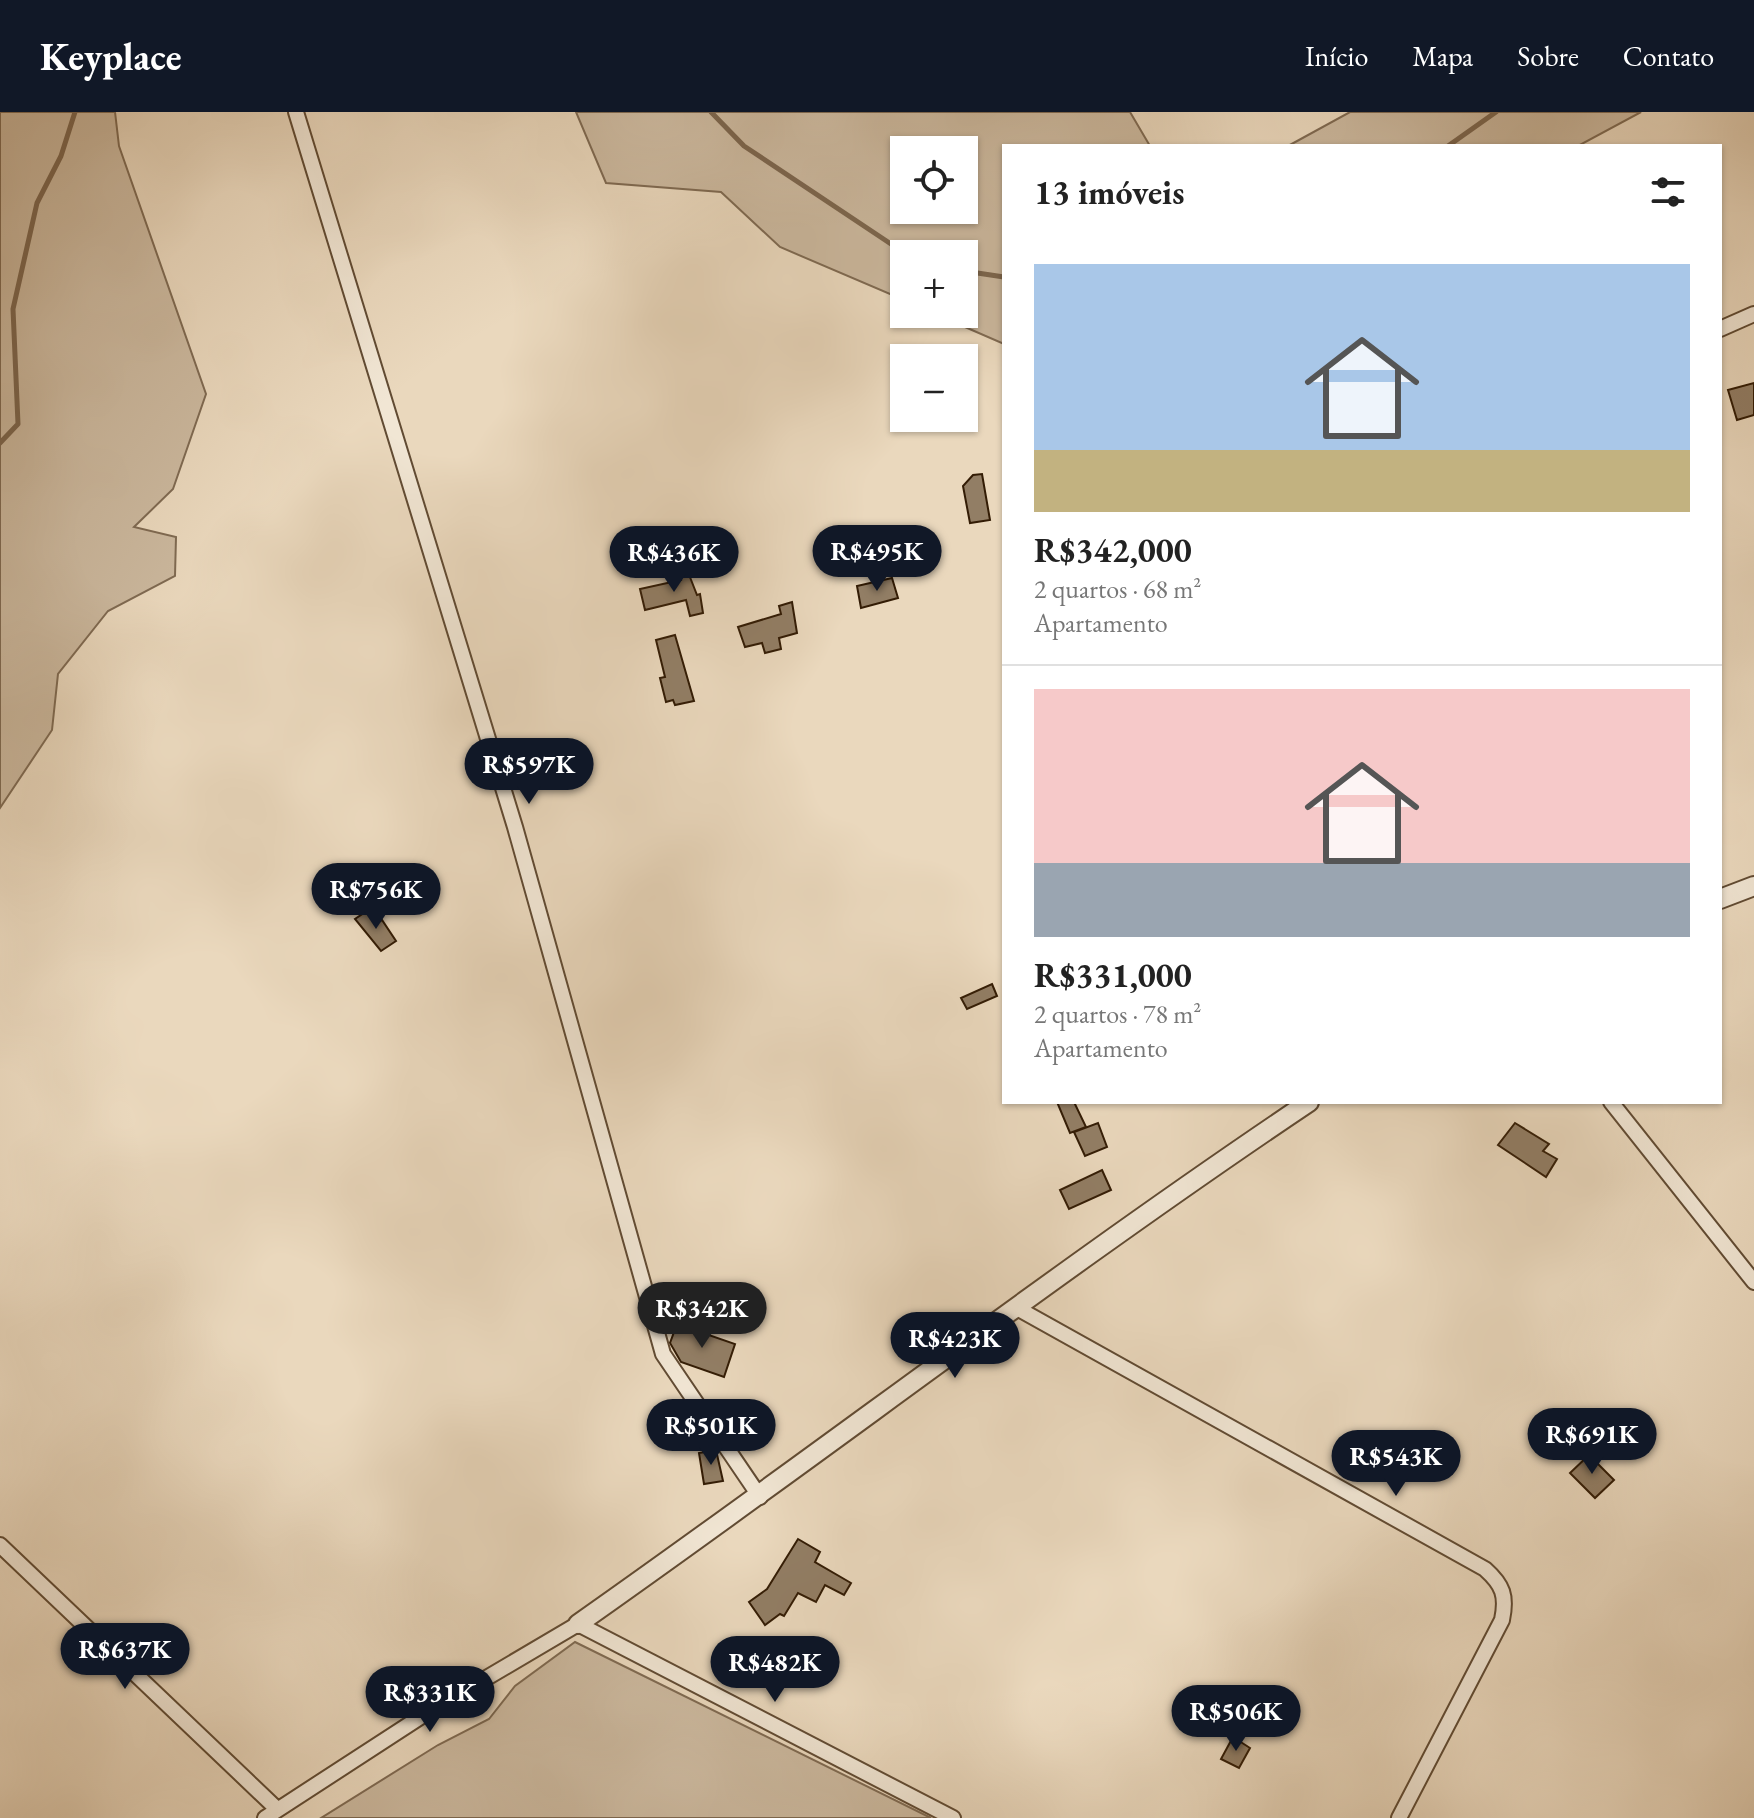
<!DOCTYPE html>
<html lang="pt">
<head>
<meta charset="utf-8">
<style>
  :root { --surface:#fff; --page:#f2f2f2; --text:#222; --muted:#767676; --line:#e0e0e0; --accent:#111827 }
  body { margin:0; font-family:"EB Garamond",serif; background:var(--page); color:var(--text); height:100vh; display:flex; flex-direction:column; font-size:30px; white-space:nowrap }
  * { box-sizing:border-box; margin:0 }
  p { font-size:26px; color:var(--muted) }
  .icon { flex:none; width:44px; height:44px; fill:none; stroke:currentColor; stroke-width:2; stroke-linecap:round; stroke-linejoin:round }
  .map { position:relative; flex:1; overflow:hidden }
  .sheet { position:absolute; left:1002px; top:32px; width:720px; height:960px; display:flex; flex-direction:column; background:var(--surface); border-radius:0px; box-shadow:0 2px 6px #0004 }
  .sheet>* { flex:none }
  .controls { position:absolute; left:890px; top:24px; display:grid; gap:16px }
  .controls a { display:grid; place-items:center; width:88px; height:88px; border-radius:0px; background:var(--surface); box-shadow:0 2px 6px #0004; font-size:40px }
  .price { position:absolute; translate:-50% -68px; padding:0 18px; border-radius:28px; background:var(--accent); color:#fff; font-size:26px; line-height:52px; filter:drop-shadow(0 2px 4px #0008) }
  .price::after { content:''; position:absolute; left:50%; top:48px; width:24px; height:18px; margin-left:-12px; background:inherit; clip-path:polygon(0 0,100% 0,50% 100%) }
  .price.on { background:#222; color:#fff }
  ul { padding:0; list-style:none }
  li { display:grid; align-content:center; gap:16px; height:424px; padding:0 32px }
  li+li { border-top:2px solid var(--line) }
  li span { display:grid; place-items:center; height:248px; border-radius:0px; color:#555 }
  li>.icon { margin-inline-start:auto }
  span .icon { width:144px; height:144px; fill:#fffc; stroke-width:1 }
  li b { font-size:34px }
  h2 { display:flex; justify-content:space-between; align-items:center; height:96px; padding:0 32px; font-size:34px }
  header { display:flex; align-items:center; gap:48px; box-sizing:border-box; height:112px; padding:0 40px; background:var(--accent); color:#fff }
  header strong { font-size:38px }
  nav { display:flex; gap:44px; margin-inline-start:auto; font-size:28px }
  .map>svg:first-child { display:block }
  .green { fill:#cbb89e; stroke:#7f6a52; stroke-width:2; fill-rule:evenodd }
  .lines { fill:none; stroke-linecap:round; stroke-linejoin:round }
  .stream { stroke:#7c664e; stroke-width:5 }
  .building { fill:#927e65; stroke:#331c05; stroke-width:2 }
  .minor-casing { stroke:#614b33; stroke-width:18 }
  .tertiary-casing { stroke:#614b33; stroke-width:22 }
  .minor { stroke:#f1e6d4; stroke-width:14 }
  .tertiary { stroke:#f1e6d4; stroke-width:18 }
</style>
</head>
<body>
<header>
<strong>Keyplace</strong>
<nav><a>Início</a><a>Mapa</a><a>Sobre</a><a>Contato</a></nav>
</header>
<div class="map">
<svg width="1754" height="1706" viewBox="0 0 1754 1706">
  <rect width="100%" height="100%" fill="#ead8bd"/>
  <filter id="stains"><feTurbulence type="fractalNoise" baseFrequency=".0025" numOctaves="4"/><feColorMatrix values="0 0 0 0 .2 0 0 0 0 .09 0 0 0 0 .02 0 0 0 .5 -.17"/></filter>
  <radialGradient id="worn" r=".72"><stop offset=".6" stop-color="#630" stop-opacity="0"/><stop offset="1" stop-color="#630" stop-opacity=".3"/></radialGradient>
  <!-- green -->
  <path class="green" d="M0,0H115L119,34L206,282L173,377L134,415L176,425L175,464L108,499L58,562L52,618L0,696Z
    M576,0H1130L1150,34H1004V232L935,202H964V142H904V188L780,135L721,80L606,71ZM964,38V98H904V38Z
    M1350,0H1641L1578,34H1288Z
    M575,1530L931,1706H321L438,1633L489,1607L515,1574Z"/>
  <g class="lines">
    <!-- stream -->
    <path class="stream" d="M711,0L744,34L891,132L914,142
      M1448,34L1496,0
      M964,159L1004,165
      M0,331L18,312L13,197L37,91L61,44L75,0"/>
  </g>
  <!-- building -->
  <path class="building" d="M1754,271V303L1737,308L1728,278Z
    M982,362L990,408L970,411L963,374L973,363Z
    M686,455L697,483L700,482L703,501L690,504L686,488L645,498L640,477L681,468L678,458Z
    M892,466L898,486L861,496L857,474Z
    M792,490L797,521L779,526L781,537L765,541L762,531L745,535L738,515L781,502L779,494Z
    M675,523L694,589L675,593L673,588L666,590L660,566L665,565L656,528Z
    M367,799L376,812L382,808L396,829L381,839L355,807Z
    M992,872L997,884L967,897L961,886Z
    M1057,990H1074L1086,1015L1070,1021Z
    M1098,1011L1107,1035L1085,1044L1074,1020Z
    M1515,1011L1549,1032L1543,1039L1557,1047L1546,1065L1498,1033Z
    M1102,1058L1111,1078L1069,1097L1060,1078Z
    M677,1212L735,1232L724,1265L681,1250L670,1231Z
    M749,1307L753,1334L739,1336L730,1310Z
    M716,1338L723,1369L704,1372L699,1341Z
    M1589,1343L1614,1368L1595,1386L1570,1361Z
    M798,1427L820,1440L815,1450L851,1471L844,1483L825,1473L816,1490L798,1481L784,1504L780,1502L765,1513L749,1490L767,1477Z
    M1233,1625L1250,1636L1239,1656L1221,1647Z"/>
  <g class="lines">
    <defs>
      <path id="minor" d="M296,0L515,715L663,1242L760,1385
        M1720,217L1754,202
        M1611,990L1754,1170
        M1017,1196L1485,1457C1503,1473 1507,1484 1502,1508L1399,1706
        M0,1433L277,1697
        M265,1706L422,1604L578,1512L953,1706"/>
      <path id="tertiary" d="M1720,787L1754,774
        M578,1512C823,1340 1060,1157 1309,990"/>
    </defs>
    <!-- minor casing -->
    <use href="#minor" class="minor-casing"/>
    <!-- tertiary casing -->
    <use href="#tertiary" class="tertiary-casing"/>
    <!-- minor -->
    <use href="#minor" class="minor"/>
    <!-- tertiary -->
    <use href="#tertiary" class="tertiary"/>
  </g>
  <rect width="100%" height="100%" filter="url(#stains)"/>
  <rect width="100%" height="100%" fill="url(#worn)"/>
</svg>
<div class="controls">
<a><svg class="icon" aria-label="locate" viewBox="0 0 24 24"><circle cx="12" cy="12" r="6"/><path d="M12 2v4M12 18v4M2 12h4M18 12h4"/></svg></a>
<a>+</a>
<a>−</a>
</div>
<b class="price" style="left:877px;top:481px">R$495K</b>
<b class="price" style="left:674px;top:482px">R$436K</b>
<b class="price" style="left:529px;top:694px">R$597K</b>
<b class="price" style="left:376px;top:819px">R$756K</b>
<b class="price on" style="left:702px;top:1238px">R$342K</b>
<b class="price" style="left:955px;top:1268px">R$423K</b>
<b class="price" style="left:711px;top:1355px">R$501K</b>
<b class="price" style="left:1592px;top:1364px">R$691K</b>
<b class="price" style="left:1396px;top:1386px">R$543K</b>
<b class="price" style="left:125px;top:1579px">R$637K</b>
<b class="price" style="left:775px;top:1592px">R$482K</b>
<b class="price" style="left:430px;top:1622px">R$331K</b>
<b class="price" style="left:1236px;top:1641px">R$506K</b>
<section class="sheet">
<h2>13 imóveis<svg class="icon" aria-label="filters" viewBox="0 0 24 24"><path d="M4 7h16M4 17h16"/><circle cx="9" cy="7" r="2"/><circle cx="15" cy="17" r="2"/></svg></h2>
<ul>
<li><span style="background:linear-gradient(#a9c7e8 75%,#c2b280 0)"><svg class="icon" aria-label="home" viewBox="0 0 24 24"><path d="M3 11l9-7 9 7M6 9v11h12V9"/></svg></span><div><b>R$342,000</b><p>2 quartos · 68 m²</p><p>Apartamento</p></div></li>
<li><span style="background:linear-gradient(#f6c9c9 70%,#9aa5b1 0)"><svg class="icon" aria-label="home" viewBox="0 0 24 24"><path d="M3 11l9-7 9 7M6 9v11h12V9"/></svg></span><div><b>R$331,000</b><p>2 quartos · 78 m²</p><p>Apartamento</p></div></li>
</ul>
</section>
</div>
</body>
</html>
